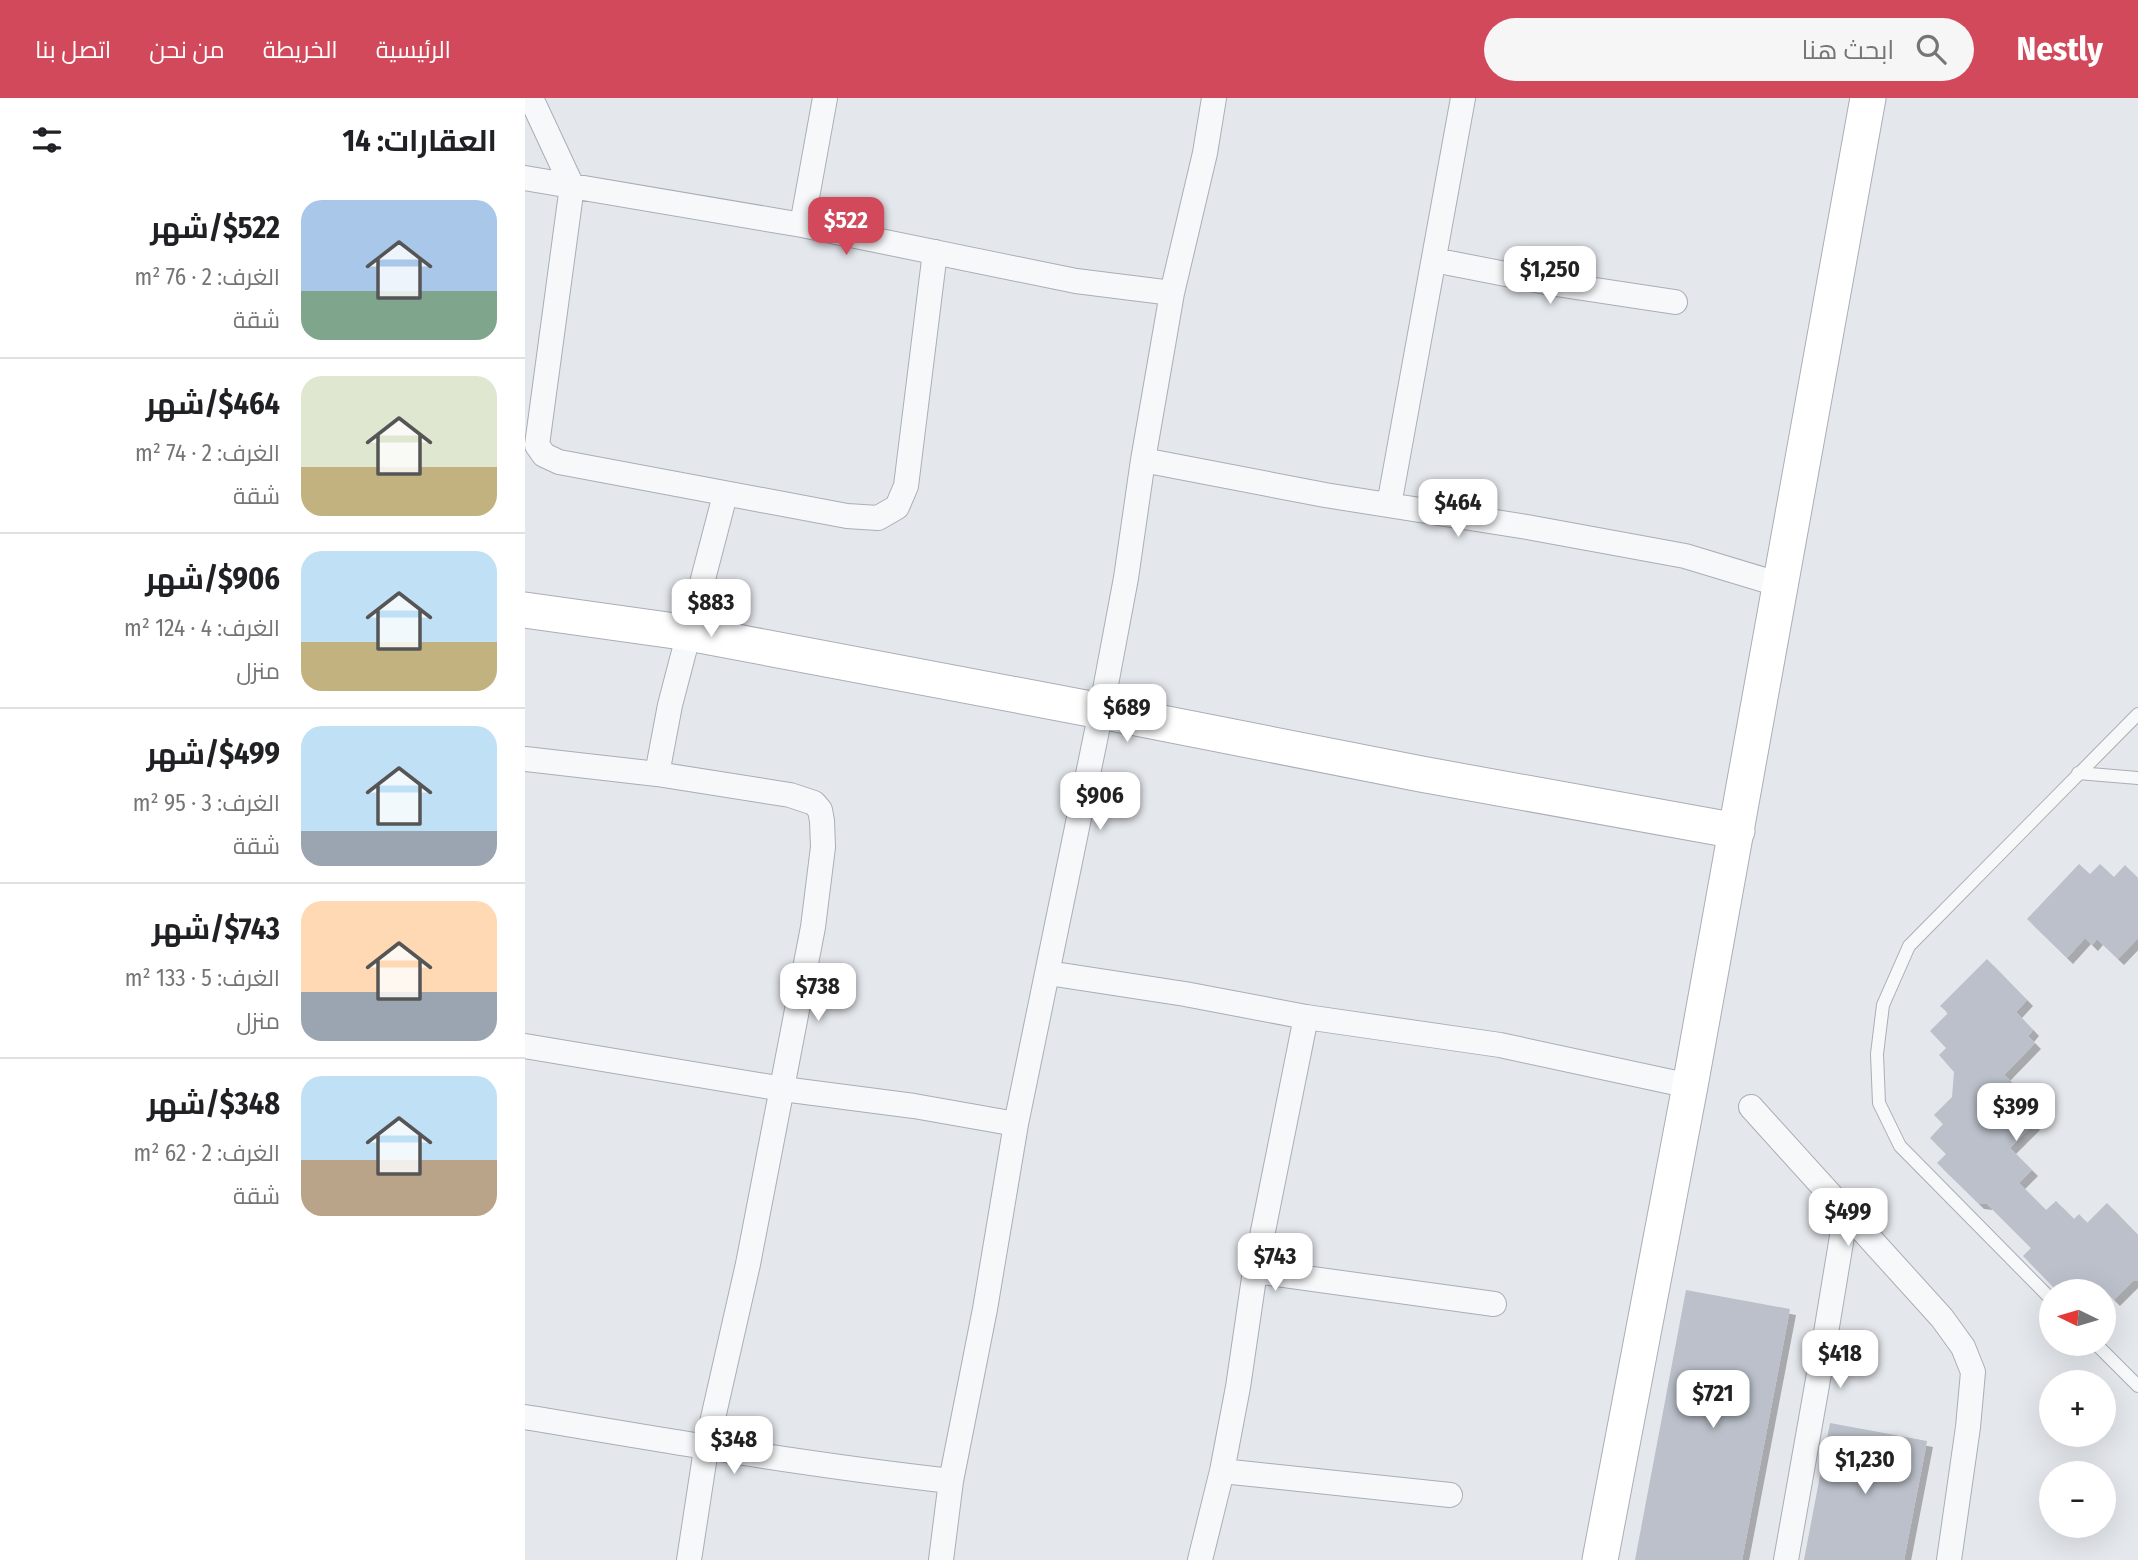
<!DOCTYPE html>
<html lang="ar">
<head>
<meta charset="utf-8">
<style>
  :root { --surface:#fff; --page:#f6f6f6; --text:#202124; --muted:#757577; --line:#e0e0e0; --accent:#d1495b }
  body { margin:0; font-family:"Fira Sans Condensed",Cairo,sans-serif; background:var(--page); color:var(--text); direction:rtl; height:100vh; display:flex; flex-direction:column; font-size:26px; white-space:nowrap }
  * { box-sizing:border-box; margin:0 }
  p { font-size:23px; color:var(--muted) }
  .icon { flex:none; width:38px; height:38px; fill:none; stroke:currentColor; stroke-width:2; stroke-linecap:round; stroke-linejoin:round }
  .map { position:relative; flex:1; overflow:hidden; direction:ltr }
  .side { display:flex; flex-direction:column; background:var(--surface); width:525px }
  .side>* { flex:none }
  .needle { width:46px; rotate:275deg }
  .fabs { position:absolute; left:1514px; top:1181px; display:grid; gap:14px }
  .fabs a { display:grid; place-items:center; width:77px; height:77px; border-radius:50%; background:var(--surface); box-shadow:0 7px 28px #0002; font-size:35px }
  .price { position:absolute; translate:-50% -60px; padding:0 16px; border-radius:14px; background:#fff; color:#222; font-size:23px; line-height:46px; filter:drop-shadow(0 2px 4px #0008) }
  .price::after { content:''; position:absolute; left:50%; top:42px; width:21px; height:16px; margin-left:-10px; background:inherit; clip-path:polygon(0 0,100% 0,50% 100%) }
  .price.current { background:var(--accent); color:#fff }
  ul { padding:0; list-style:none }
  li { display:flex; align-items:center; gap:21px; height:175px; padding:0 28px }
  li+li { border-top:2px solid var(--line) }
  li span { display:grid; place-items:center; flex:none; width:196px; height:140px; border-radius:21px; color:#555 }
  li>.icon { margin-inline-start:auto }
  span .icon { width:84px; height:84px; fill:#fffc; stroke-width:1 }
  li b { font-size:30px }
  h2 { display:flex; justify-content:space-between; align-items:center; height:84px; padding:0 28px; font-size:30px }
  header { display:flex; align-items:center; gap:42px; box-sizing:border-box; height:98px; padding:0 35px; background:var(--accent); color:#fff }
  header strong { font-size:33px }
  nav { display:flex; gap:38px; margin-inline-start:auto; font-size:24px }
  .search { width:490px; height:63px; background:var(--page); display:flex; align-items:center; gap:18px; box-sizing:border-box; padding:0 24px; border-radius:38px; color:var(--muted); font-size:26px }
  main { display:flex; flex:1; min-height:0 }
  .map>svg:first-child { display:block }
  .building { fill:#bbc0ca; filter:url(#shadow) }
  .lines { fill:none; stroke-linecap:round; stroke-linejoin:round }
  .lane-casing { stroke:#a9aeb7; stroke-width:14 }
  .street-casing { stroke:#a9aeb7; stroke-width:26 }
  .secondary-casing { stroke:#a9aeb7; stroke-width:37 }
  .lane { stroke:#f7f8fa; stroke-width:12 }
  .street { stroke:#f7f8fa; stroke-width:24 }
  .secondary { stroke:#fff; stroke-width:35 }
</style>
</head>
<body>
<header>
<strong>Nestly</strong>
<div class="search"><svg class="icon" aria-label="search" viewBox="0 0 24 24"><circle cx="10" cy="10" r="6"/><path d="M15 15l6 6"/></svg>ابحث هنا</div>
<nav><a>الرئيسية</a><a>الخريطة</a><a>من نحن</a><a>اتصل بنا</a></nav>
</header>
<main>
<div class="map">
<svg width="1613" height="1462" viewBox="0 0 1613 1462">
  <defs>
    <filter id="shadow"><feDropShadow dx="6" dy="6" stdDeviation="0" flood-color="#0004"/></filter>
  </defs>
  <rect width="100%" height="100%" fill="#e4e7ec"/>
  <!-- building -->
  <path class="building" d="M1554,766L1565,776L1575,766L1589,779L1600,767L1613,780V840L1593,861L1572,841L1567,847L1560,840L1542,860L1502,821Z
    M1462,861L1502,902L1491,914L1508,932L1503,938L1510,945L1479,977L1487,984L1477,994L1509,1026L1485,1050L1507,1072L1494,1085L1521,1112L1531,1103L1549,1121L1554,1116L1562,1125L1582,1105L1613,1137V1183H1608L1589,1202L1579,1192L1577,1194H1552L1549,1190L1545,1194H1533L1498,1158L1506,1150L1462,1106L1453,1105L1412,1065L1421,1056L1405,1040L1418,1026L1409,1017L1427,999L1429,974L1414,957L1421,950L1405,933L1423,915L1415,908Z
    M1161,1192L1265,1211L1217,1462H1110Z
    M1305,1325L1402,1343L1379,1462H1279Z"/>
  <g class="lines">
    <defs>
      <path id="lane" d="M1553,675L1613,680
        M1526,1201L1375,1048L1354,1005L1352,956L1358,907L1384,848L1613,616
        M1571,1246L1613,1288"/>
      <path id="street" d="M6,0L47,88L12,347L19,357L34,364L322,418L353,420L372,409L381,388L410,154
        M0,80L277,127L551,183L647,195
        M277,127L300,0
        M909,162L1031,186L1150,204
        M618,362L800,397L1002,429L1160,458L1256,487
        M864,407L938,0
        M0,661L132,676L265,697L289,705L295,712L297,723L298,749L288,829L223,1166L181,1351L164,1462
        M132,676L145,607L200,397
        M523,875L660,896L781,919L975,947L1165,988
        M0,948L258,991L389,1008L491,1026
        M1226,1009L1417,1220L1438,1249L1448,1274L1443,1329L1424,1462
        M730,1173L969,1206
        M0,1319C142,1343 283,1367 426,1383
        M697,1373L925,1397
        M416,1462L426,1383L460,1211L491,1026L576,613L601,480L618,362L647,195L680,55L689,0
        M675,1462L697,1373L713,1289L730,1173L781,919
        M1261,1462L1297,1259L1321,1114"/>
      <path id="secondary" d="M0,512L164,535L576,613L896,676L1212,733
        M1075,1462L1165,988L1343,0"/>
    </defs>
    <!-- lane casing -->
    <use href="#lane" class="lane-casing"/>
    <!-- street casing -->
    <use href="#street" class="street-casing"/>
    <!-- secondary casing -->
    <use href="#secondary" class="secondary-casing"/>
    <!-- lane -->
    <use href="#lane" class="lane"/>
    <!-- street -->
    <use href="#street" class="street"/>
    <!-- secondary -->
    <use href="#secondary" class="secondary"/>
  </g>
</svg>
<div class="fabs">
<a><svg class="needle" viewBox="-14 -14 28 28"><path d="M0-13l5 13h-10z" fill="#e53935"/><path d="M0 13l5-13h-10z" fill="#757577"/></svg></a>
<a>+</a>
<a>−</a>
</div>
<b class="price current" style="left:321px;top:159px">$522</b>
<b class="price" style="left:1025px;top:208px">$1,250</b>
<b class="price" style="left:933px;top:441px">$464</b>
<b class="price" style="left:186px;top:541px">$883</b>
<b class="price" style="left:602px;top:646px">$689</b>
<b class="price" style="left:575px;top:734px">$906</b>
<b class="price" style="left:293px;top:925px">$738</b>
<b class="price" style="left:1491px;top:1045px">$399</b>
<b class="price" style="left:1323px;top:1150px">$499</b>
<b class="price" style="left:750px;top:1195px">$743</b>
<b class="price" style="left:1315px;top:1292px">$418</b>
<b class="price" style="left:1188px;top:1332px">$721</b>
<b class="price" style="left:209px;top:1378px">$348</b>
<b class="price" style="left:1340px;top:1398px">$1,230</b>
</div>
<section class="side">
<h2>العقارات: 14<svg class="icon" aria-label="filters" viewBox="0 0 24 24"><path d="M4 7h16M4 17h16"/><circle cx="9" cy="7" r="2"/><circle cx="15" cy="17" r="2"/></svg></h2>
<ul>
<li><span style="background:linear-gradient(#a9c7e8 65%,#7fa58c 0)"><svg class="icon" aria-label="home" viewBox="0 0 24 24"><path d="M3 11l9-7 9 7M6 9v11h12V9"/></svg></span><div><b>$522/شهر</b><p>الغرف: 2 · 76 m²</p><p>شقة</p></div></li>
<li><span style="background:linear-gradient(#dfe7d0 65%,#c2b280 0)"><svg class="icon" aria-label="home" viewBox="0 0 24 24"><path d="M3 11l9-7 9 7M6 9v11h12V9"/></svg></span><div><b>$464/شهر</b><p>الغرف: 2 · 74 m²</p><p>شقة</p></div></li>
<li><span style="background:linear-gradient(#bfe0f5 65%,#c2b280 0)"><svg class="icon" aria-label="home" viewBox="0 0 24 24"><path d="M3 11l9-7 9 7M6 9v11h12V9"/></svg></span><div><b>$906/شهر</b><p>الغرف: 4 · 124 m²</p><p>منزل</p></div></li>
<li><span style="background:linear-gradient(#bfe0f5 75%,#9aa5b1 0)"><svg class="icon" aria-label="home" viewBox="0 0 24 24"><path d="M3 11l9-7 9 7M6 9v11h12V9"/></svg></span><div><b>$499/شهر</b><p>الغرف: 3 · 95 m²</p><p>شقة</p></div></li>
<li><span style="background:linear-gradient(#ffd9b3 65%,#9aa5b1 0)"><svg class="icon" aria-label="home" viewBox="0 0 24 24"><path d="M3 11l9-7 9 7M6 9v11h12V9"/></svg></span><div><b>$743/شهر</b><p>الغرف: 5 · 133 m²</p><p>منزل</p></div></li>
<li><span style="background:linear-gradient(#bfe0f5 60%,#b9a48a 0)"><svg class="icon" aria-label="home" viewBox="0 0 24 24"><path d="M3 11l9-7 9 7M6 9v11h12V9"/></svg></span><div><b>$348/شهر</b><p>الغرف: 2 · 62 m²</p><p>شقة</p></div></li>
</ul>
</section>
</main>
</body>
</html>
